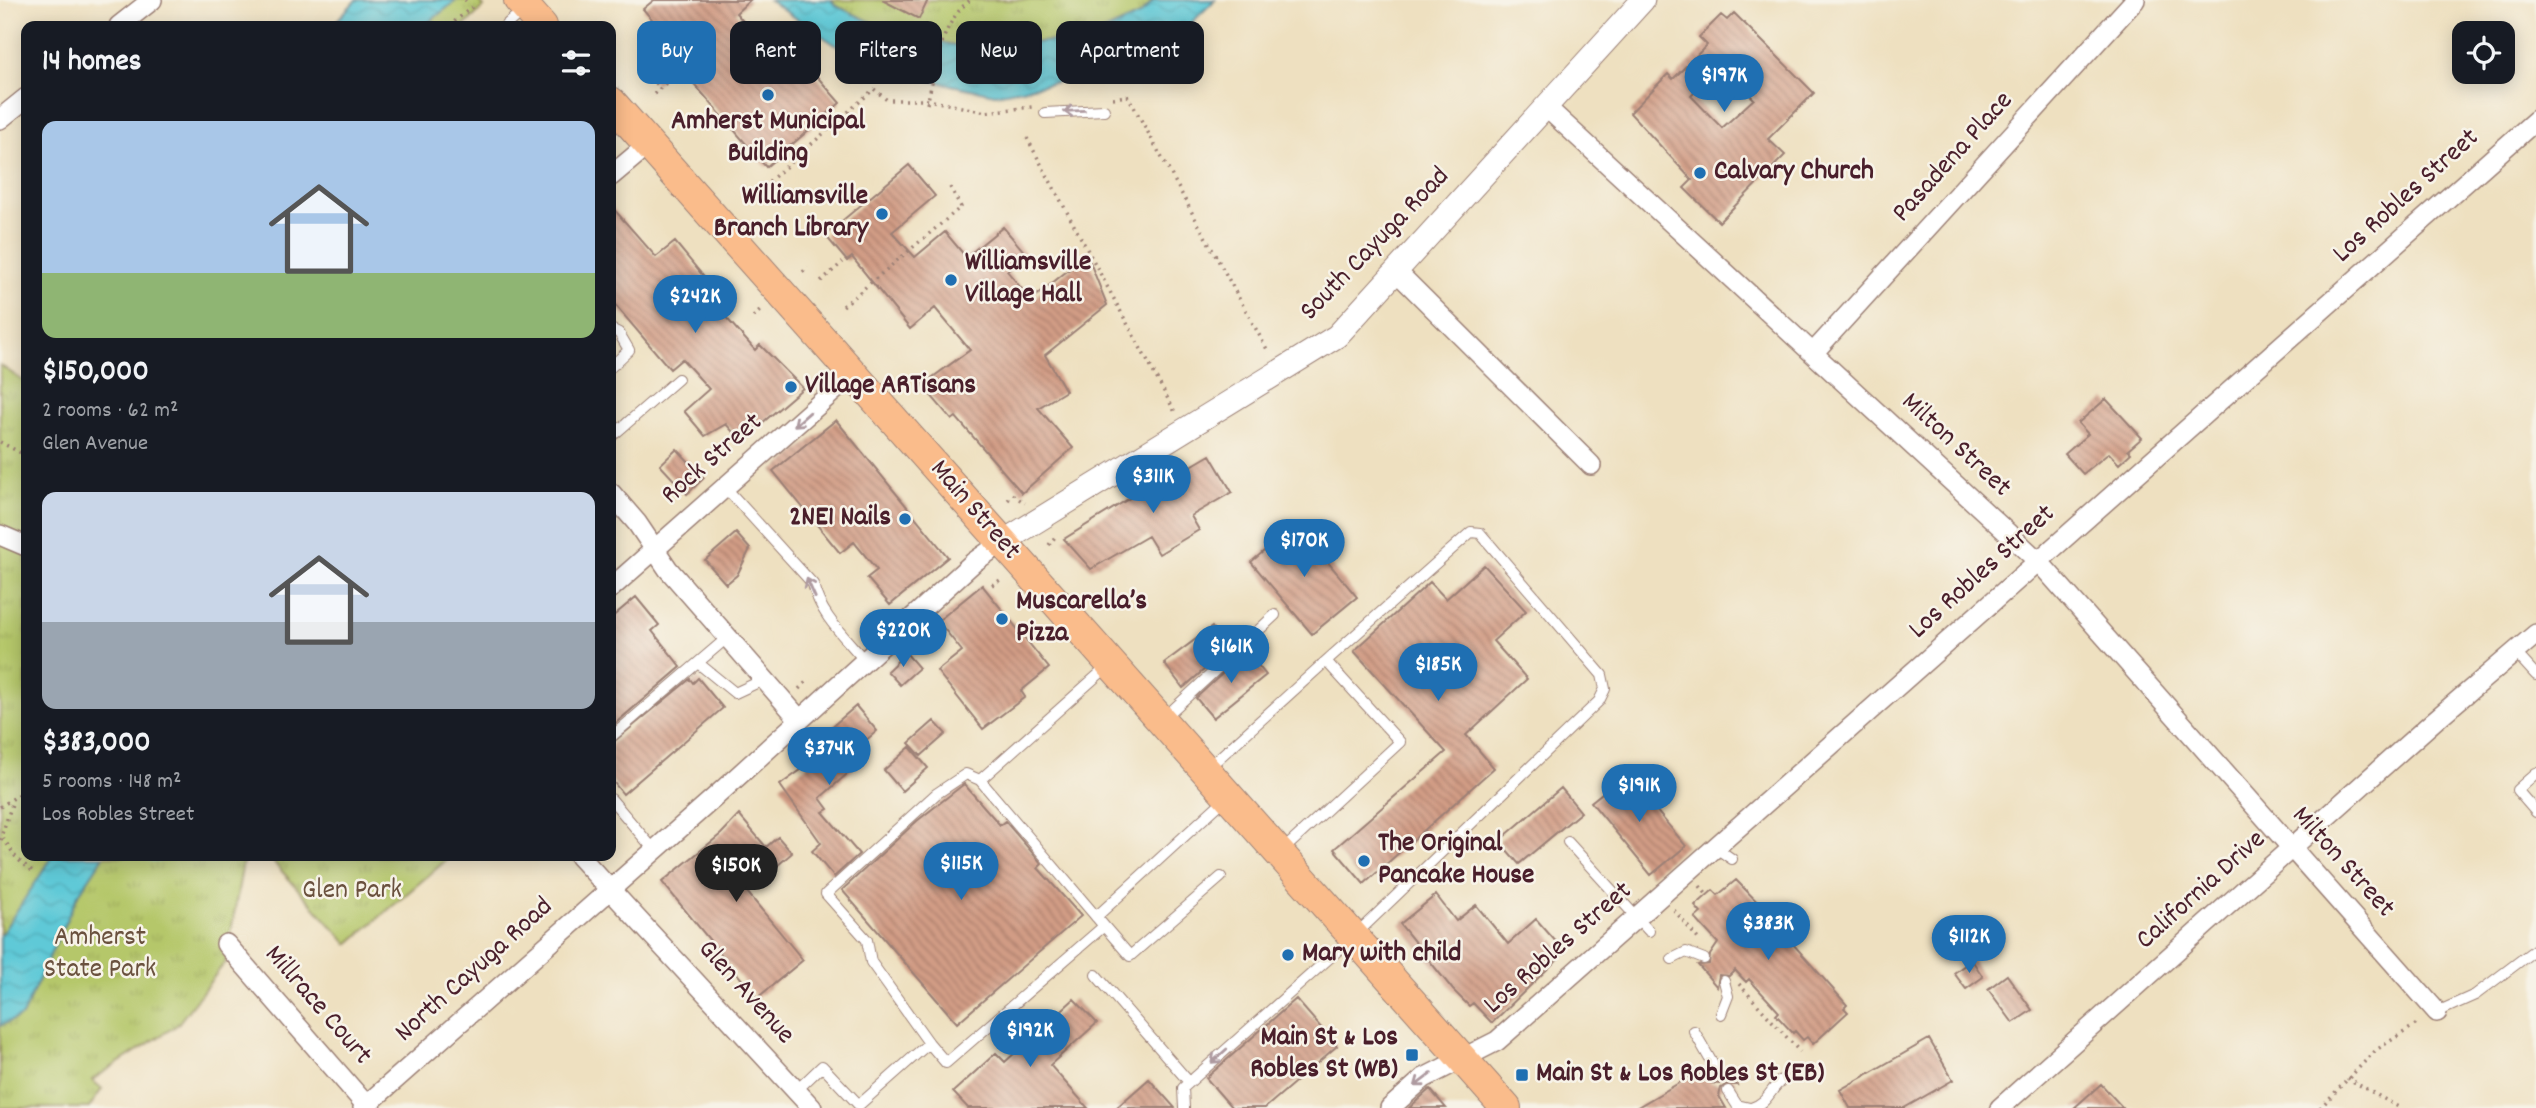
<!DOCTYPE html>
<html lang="en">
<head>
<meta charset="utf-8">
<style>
  :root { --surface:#171b24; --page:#242831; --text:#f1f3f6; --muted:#9ea1a6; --accent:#1f6fb2 }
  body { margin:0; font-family:Dekko,sans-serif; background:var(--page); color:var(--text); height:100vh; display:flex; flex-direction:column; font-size:26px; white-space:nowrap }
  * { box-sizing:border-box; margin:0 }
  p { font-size:23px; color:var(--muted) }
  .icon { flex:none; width:38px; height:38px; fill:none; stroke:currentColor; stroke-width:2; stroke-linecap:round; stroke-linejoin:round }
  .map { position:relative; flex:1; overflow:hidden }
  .drawer { position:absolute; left:21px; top:21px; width:595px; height:840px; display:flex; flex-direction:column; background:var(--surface); border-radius:14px; box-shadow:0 4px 18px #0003 }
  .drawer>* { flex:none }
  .guide { position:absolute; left:637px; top:21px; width:665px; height:63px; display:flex; gap:14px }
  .fabs { position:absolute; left:2452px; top:21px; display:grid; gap:14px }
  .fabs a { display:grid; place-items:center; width:63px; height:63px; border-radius:14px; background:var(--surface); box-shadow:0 4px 18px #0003; font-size:35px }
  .price { position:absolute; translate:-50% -60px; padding:0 16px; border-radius:24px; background:var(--accent); color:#fff; font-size:23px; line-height:46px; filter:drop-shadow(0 2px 4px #0008) }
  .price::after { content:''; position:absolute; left:50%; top:42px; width:21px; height:16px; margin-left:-10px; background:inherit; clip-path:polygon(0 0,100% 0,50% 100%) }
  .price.current { background:#222; color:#fff }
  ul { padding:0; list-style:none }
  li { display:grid; align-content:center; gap:14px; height:371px; padding:0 21px }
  li span { display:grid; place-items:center; height:217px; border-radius:14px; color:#555 }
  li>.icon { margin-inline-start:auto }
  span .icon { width:126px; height:126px; fill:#fffc; stroke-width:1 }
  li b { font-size:30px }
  h2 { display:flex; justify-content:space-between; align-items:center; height:84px; padding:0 21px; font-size:30px }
  .pill { padding:0 24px; border-radius:14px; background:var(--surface); box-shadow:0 4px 18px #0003; font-size:24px; line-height:63px }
  .pill.current { background:var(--accent); color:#fff }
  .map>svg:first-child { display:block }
  .grass { fill:url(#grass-tufts); stroke:#80734a; stroke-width:2 }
  .water { fill:url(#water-waves); stroke:#547481; stroke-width:2 }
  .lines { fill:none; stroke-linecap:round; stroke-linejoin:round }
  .stream { stroke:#5ec9d7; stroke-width:6 }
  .building { fill:url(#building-back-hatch); fill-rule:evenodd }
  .service-casing { stroke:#9c8076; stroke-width:12 }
  .minor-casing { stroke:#9c8076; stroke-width:22 }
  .tertiary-casing { stroke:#9c8076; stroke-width:25 }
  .primary-casing { stroke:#9c8076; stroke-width:32 }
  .path { stroke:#9c8076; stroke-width:3.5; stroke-dasharray:2 5; stroke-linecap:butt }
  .service { stroke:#fff; stroke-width:10 }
  .minor { stroke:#fff; stroke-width:19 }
  .tertiary { stroke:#fff; stroke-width:23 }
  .primary { stroke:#fabc8b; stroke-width:30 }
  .oneway { stroke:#ae9aa0 }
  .poi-dot { fill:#1f6fb2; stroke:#f7f3e8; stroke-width:2.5 }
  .labels { text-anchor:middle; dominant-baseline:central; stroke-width:5; stroke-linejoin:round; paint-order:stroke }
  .poi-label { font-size:28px; font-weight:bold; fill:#4a1f2b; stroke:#f7f3e8; text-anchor:start }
  .street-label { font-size:28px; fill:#4a1f2b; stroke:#f7f3e8 }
  .park-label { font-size:28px; fill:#6a513e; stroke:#f7f3e8 }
</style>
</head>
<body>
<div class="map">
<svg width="2536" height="1108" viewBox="0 0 2536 1108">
  <defs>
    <pattern id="grass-tufts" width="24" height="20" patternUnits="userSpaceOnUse" patternTransform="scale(1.75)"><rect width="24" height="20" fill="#b5c76a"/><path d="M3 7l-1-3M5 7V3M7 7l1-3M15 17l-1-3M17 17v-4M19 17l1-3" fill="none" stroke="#9daa5c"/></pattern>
    <pattern id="water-waves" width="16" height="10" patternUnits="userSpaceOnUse" patternTransform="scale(1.75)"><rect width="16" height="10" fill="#5ec9d7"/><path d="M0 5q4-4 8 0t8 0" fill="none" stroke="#53acb9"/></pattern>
    <pattern id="building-back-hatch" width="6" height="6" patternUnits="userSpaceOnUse" patternTransform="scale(1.75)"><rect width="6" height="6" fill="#d19c85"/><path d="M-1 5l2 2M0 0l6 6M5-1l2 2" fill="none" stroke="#ac7f6d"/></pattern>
  </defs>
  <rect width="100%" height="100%" fill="#f7f3e8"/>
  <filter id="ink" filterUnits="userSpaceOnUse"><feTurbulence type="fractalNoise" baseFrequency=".0143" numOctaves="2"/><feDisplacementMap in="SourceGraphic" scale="14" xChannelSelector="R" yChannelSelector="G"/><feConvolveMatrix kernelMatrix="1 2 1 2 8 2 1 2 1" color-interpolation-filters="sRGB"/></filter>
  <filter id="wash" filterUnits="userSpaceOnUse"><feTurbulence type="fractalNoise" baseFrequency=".00686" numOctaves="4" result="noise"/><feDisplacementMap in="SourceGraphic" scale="28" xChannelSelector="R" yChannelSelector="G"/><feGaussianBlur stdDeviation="1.57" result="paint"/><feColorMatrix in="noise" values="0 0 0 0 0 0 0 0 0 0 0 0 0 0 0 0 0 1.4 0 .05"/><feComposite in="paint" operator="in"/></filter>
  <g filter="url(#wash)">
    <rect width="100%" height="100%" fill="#eee0c0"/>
    <!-- grass -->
    <path class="grass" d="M356,0H478L484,7L464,26H332Z
      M831,0H1154L1140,15L1091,37L974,49L895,33L836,6Z
      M0,365L26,383V856H244L226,961L177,1025L92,1080L102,1089L89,1108H0Z
      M268,856H451L348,944Z"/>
    <!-- water -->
    <path class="water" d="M356,0H457L424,26H332Z
      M769,0H831L836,6L895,33L974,49L1091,37L1140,15L1154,0H1215L1180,34L1115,71L995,94L893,73L834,44Z
      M53,856H104L77,897L22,1016L0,1026V936Z"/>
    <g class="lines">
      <!-- stream -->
      <path class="stream" d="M142,856L158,859L161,856"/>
    </g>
    <g id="blocks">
      <!-- building -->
      <path class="building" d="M654,0H750L736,13L785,70L800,57L840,103L766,167L677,64L656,84L640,67L664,45L658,39L664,33L643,9Z
        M882,0H928L919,19Z
        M1734,13L1814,93L1768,139L1785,155L1719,222L1684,188L1692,180L1630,113L1668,74L1673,79L1707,45L1699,37L1721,15L1727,20ZM1721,65L1754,99L1722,128L1691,96Z
        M909,165L935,196L892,232L915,257L945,232L966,257L1003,227L1027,255L1007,271L1031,300L1087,255L1107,305L1045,355L1066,391L1038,408L1073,448L1022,493L956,417L952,420L922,385L970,350L935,308L910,329L852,257L847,261L825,235Z
        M611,206L656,257L675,242L722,299L715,305L755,350L760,345L803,388L741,441L726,424L705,436L684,411L709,389L682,359L670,369L611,300Z
        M2106,399L2142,438L2128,450L2131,453L2119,464L2109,453L2083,474L2065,454L2088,434L2078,423Z
        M836,420L948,557L890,605L867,578L877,570L854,542L840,553L773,471Z
        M677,449L704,478L687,494L660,465Z
        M1210,455L1232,492L1191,516L1199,530L1159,554L1148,536L1091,569L1064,539L1167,475L1169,479Z
        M1296,524L1357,597L1312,634L1251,562Z
        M736,533L750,549L737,575L726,584L705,560Z
        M1484,565L1526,611L1493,641L1527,679L1466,735L1494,768L1364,884L1334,849L1446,752L1354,651L1430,582L1446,599Z
        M982,585L1049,668L1021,691L1025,697L983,729L937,671L962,651L938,621Z
        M636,597L659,625L652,631L681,667L611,727V618Z
        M1212,627L1228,649L1183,688L1164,663Z
        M906,653L919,668L900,685L887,671Z
        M1249,654L1266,675L1213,718L1196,698L1236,661Z
        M698,678L723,708L623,794L611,779V744L690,679L693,683Z
        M856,706L877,731L846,757L855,767L820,798L828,809L823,812L859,854L834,877L812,851L821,843L780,785L816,759L809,751L831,732L828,730Z
        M934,721L946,734L921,756L909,743Z
        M910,747L928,768L902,791L884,770Z
        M1626,774L1686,846L1651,875L1591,802Z
        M964,784L1000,825L1005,821L1042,864L1038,868L1081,916L957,1023L842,890L917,821Z
        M1561,788L1581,812L1519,864L1499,841Z
        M739,815L766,847L778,837L792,853L747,892L803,960L757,998L662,882L721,834Z
        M1736,880L1795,941L1792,943L1847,1005L1844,1008L1848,1012L1813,1044L1807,1037L1803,1040L1795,1031L1793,1033L1776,1015L1779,1012L1749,979L1746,982L1735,970L1729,976L1719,975L1717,987L1698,965L1709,964L1710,955L1718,943L1695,918L1701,913L1695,906L1713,890L1718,895Z
        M1436,895L1456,921L1476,905L1508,944L1536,919L1565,952L1492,1023L1473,1003L1469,1006L1453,990L1400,924Z
        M1972,960L1983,977L1966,989L1954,973Z
        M2007,975L2032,1010L2013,1023L1988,989Z
        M1074,999L1097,1023L1050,1065L1088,1108H968L953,1092L996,1053L1005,1062Z
        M1296,999L1337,1046L1265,1108H1232L1206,1078Z
        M1929,1039L1953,1080L1904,1108H1850L1840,1090Z
        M1703,1069L1711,1083L1719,1084L1726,1081L1730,1072L1737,1085L1727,1084L1721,1088L1719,1096L1726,1108H1636Z
        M1149,1079L1175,1108H1116Z
        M2101,1084L2123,1108H2074Z
        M1430,1089L1446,1108H1409Z"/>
    </g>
  </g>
  <g filter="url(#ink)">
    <use href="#blocks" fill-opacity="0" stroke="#9c8076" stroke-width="2"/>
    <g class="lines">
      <defs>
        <path id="service" d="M505,26L523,10
          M1045,113L1104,110
          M611,329L619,333L629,350L611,367
          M611,437L678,379
          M725,487L813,584C820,615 845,637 865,661
          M2515,652L2536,675
          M698,663L735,693L765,679
          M1164,718L1275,615
          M611,737L728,637
          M1208,768L1326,661L1400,742L1282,851
          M2536,773L2517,790L2536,812
          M980,780L1107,667
          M611,799L655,851
          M1568,842L1649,931
          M1716,848L1732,859
          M1096,917L1225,799
          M1672,959L1686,952L1704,959
          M1096,975L1189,1082
          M2437,1012L2475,995L2536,949
          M1721,1014L1728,996L1724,981
          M1694,1031L1720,1077
          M929,1043L871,962L867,940L826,894L936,794L966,774L980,780L1104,926
          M796,1091L822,1066L859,1105L929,1043L946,1063L1104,926L1130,956L1221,877
          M1728,1091L1737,1105L1750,1108
          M1184,1108L1183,1088L1353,937L1599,701L1605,689L1602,675L1480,533L1471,532L1326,661
          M1751,1108C1769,1103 1770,1088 1783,1079"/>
        <path id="minor" d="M119,26L152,0
          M1546,107L2038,561L2437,1012
          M0,119L26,98
          M611,176L649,144
          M1396,271L1591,465
          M1813,353L2135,0
          M611,493L637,523L668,569L800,720
          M0,535L26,546
          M611,588L853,374
          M579,856L812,1108
          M226,944L366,1105
          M363,1108L715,797L974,562L1001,543
          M1390,1108L1424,1078L1497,1041L2536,120
          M2000,1108L2434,721L2536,634"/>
        <path id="tertiary" d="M1001,543L1337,336L1643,0"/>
        <path id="primary" d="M519,0L542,26
          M611,102L1506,1108"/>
      </defs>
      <!-- service casing -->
      <use href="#service" class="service-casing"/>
      <!-- minor casing -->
      <use href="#minor" class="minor-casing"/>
      <!-- tertiary casing -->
      <use href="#tertiary" class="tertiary-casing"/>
      <!-- primary casing -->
      <use href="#primary" class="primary-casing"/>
      <!-- path -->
      <path class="path" d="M465,0L466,1
        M449,26L473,6
        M654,94L688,63
        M1113,98L1128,96L1268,351
        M927,104C936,68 939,25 970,0
        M1027,138L1175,412
        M748,200L874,89L887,100H928L986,112L1032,107
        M803,272L808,267
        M821,281L843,262
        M843,306L961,207L950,187
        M753,317L762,309
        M0,442L23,454L26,460
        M1019,499L1025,503
        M1008,500L1014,494
        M1049,545L1055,537
        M992,585L1002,579
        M799,689L806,682
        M0,807L26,790
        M3,838L17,859L35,873
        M0,840L13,801
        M1700,886L1707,895
        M1674,910L1699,940
        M1739,984L1800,1052
        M2347,1078L2400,1108
        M2320,1108L2376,1050L2420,1022"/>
      <!-- service -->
      <use href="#service" class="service"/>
      <!-- minor -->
      <use href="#minor" class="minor"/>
      <!-- tertiary -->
      <use href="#tertiary" class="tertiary"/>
      <!-- primary -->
      <use href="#primary" class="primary"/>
    </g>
    <!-- one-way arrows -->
    <defs><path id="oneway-shaft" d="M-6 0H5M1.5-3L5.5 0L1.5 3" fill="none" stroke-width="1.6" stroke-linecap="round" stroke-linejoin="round" transform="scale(1.75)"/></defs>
    <g class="oneway">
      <use href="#oneway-shaft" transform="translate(1074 111) rotate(177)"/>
      <use href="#oneway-shaft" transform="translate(802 419) rotate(139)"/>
      <use href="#oneway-shaft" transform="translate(811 588) rotate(-114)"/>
      <use href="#oneway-shaft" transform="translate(1219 1056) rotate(138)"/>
      <use href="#oneway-shaft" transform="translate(1423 1080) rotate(143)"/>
    </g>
  </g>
  <!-- markers -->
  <g class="poi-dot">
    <circle cx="768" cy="95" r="7"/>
    <circle cx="1700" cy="173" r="7"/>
    <circle cx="882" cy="214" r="7"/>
    <circle cx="951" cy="280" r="7"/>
    <circle cx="791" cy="387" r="7"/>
    <circle cx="905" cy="519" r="7"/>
    <circle cx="1002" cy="619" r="7"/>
    <circle cx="1364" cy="861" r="7"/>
    <circle cx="1288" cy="955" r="7"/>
    <rect x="1405" y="1048" width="14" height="14" rx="3.5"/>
    <rect x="1515" y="1068" width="14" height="14" rx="3.5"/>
  </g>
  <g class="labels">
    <!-- poi labels -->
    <g class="poi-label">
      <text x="768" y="123" text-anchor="middle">Amherst Municipal<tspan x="768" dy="32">Building</tspan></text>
      <text x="1714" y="173">Calvary Church</text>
      <text x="868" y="198" text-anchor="end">Williamsville<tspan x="868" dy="32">Branch Library</tspan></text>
      <text x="965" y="264">Williamsville<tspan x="965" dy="32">Village Hall</tspan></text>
      <text x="805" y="387">Village ARTisans</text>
      <text x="891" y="519" text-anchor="end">2NE1 Nails</text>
      <text x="1016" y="603">Muscarella’s<tspan x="1016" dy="32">Pizza</tspan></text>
      <text x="1378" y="845">The Original<tspan x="1378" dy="32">Pancake House</tspan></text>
      <text x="1302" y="955">Mary with child</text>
      <text x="1398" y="1039" text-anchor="end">Main St &amp; Los<tspan x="1398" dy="32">Robles St (WB)</tspan></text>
      <text x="1536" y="1075">Main St &amp; Los Robles St (EB)</text>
    </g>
    <!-- street labels -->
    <g class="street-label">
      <text transform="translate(1954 158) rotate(-48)">Pasadena Place</text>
      <text transform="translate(2407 197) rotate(-42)">Los Robles Street</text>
      <text transform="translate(1376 245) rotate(-46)">South Cayuga Road</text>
      <text transform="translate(1955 446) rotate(43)">Milton Street</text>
      <text transform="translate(713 460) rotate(-41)">Rock Street</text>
      <text transform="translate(974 511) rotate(49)">Main Street</text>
      <text transform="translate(1983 573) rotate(-42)">Los Robles Street</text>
      <text transform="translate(2342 863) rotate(48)">Milton Street</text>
      <text transform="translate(2202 891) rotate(-42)">California Drive</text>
      <text transform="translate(1559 949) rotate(-41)">Los Robles Street</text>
      <text transform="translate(475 971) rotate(-42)">North Cayuga Road</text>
      <text transform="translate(745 993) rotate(48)">Glen Avenue</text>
      <text transform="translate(317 1006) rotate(49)">Millrace Court</text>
    </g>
    <!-- park labels -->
    <g class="park-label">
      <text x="352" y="892">Glen Park</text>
      <text x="100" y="939">Amherst<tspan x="100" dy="32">State Park</tspan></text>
    </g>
  </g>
</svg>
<div class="fabs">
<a><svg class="icon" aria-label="locate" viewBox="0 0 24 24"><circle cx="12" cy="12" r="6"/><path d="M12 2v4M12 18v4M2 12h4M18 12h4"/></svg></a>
</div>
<b class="price" style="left:1724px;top:114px">$197K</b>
<b class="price" style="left:695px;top:335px">$242K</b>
<b class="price" style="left:1153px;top:515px">$311K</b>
<b class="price" style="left:1304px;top:579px">$170K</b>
<b class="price" style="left:903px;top:669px">$220K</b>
<b class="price" style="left:1231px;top:685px">$161K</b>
<b class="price" style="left:1438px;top:703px">$185K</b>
<b class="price" style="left:829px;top:787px">$374K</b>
<b class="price" style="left:1639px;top:824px">$191K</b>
<b class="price" style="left:961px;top:902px">$115K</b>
<b class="price current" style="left:736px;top:904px">$150K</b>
<b class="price" style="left:1768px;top:962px">$383K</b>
<b class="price" style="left:1969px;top:975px">$112K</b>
<b class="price" style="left:1030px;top:1069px">$192K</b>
<div class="guide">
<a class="pill current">Buy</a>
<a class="pill">Rent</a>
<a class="pill">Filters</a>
<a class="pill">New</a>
<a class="pill">Apartment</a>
</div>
<section class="drawer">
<h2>14 homes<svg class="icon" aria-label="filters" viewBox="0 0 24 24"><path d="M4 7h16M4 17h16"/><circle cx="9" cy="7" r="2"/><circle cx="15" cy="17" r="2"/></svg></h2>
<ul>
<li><span style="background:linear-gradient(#a9c7e8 70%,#8fb573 0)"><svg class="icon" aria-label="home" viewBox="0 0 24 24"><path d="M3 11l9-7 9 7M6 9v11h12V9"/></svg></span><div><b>$150,000</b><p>2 rooms · 62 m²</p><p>Glen Avenue</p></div></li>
<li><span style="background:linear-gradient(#c9d6e8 60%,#9aa5b1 0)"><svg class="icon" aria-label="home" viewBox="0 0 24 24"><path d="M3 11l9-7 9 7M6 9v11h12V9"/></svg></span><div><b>$383,000</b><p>5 rooms · 148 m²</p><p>Los Robles Street</p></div></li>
</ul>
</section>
</div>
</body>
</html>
